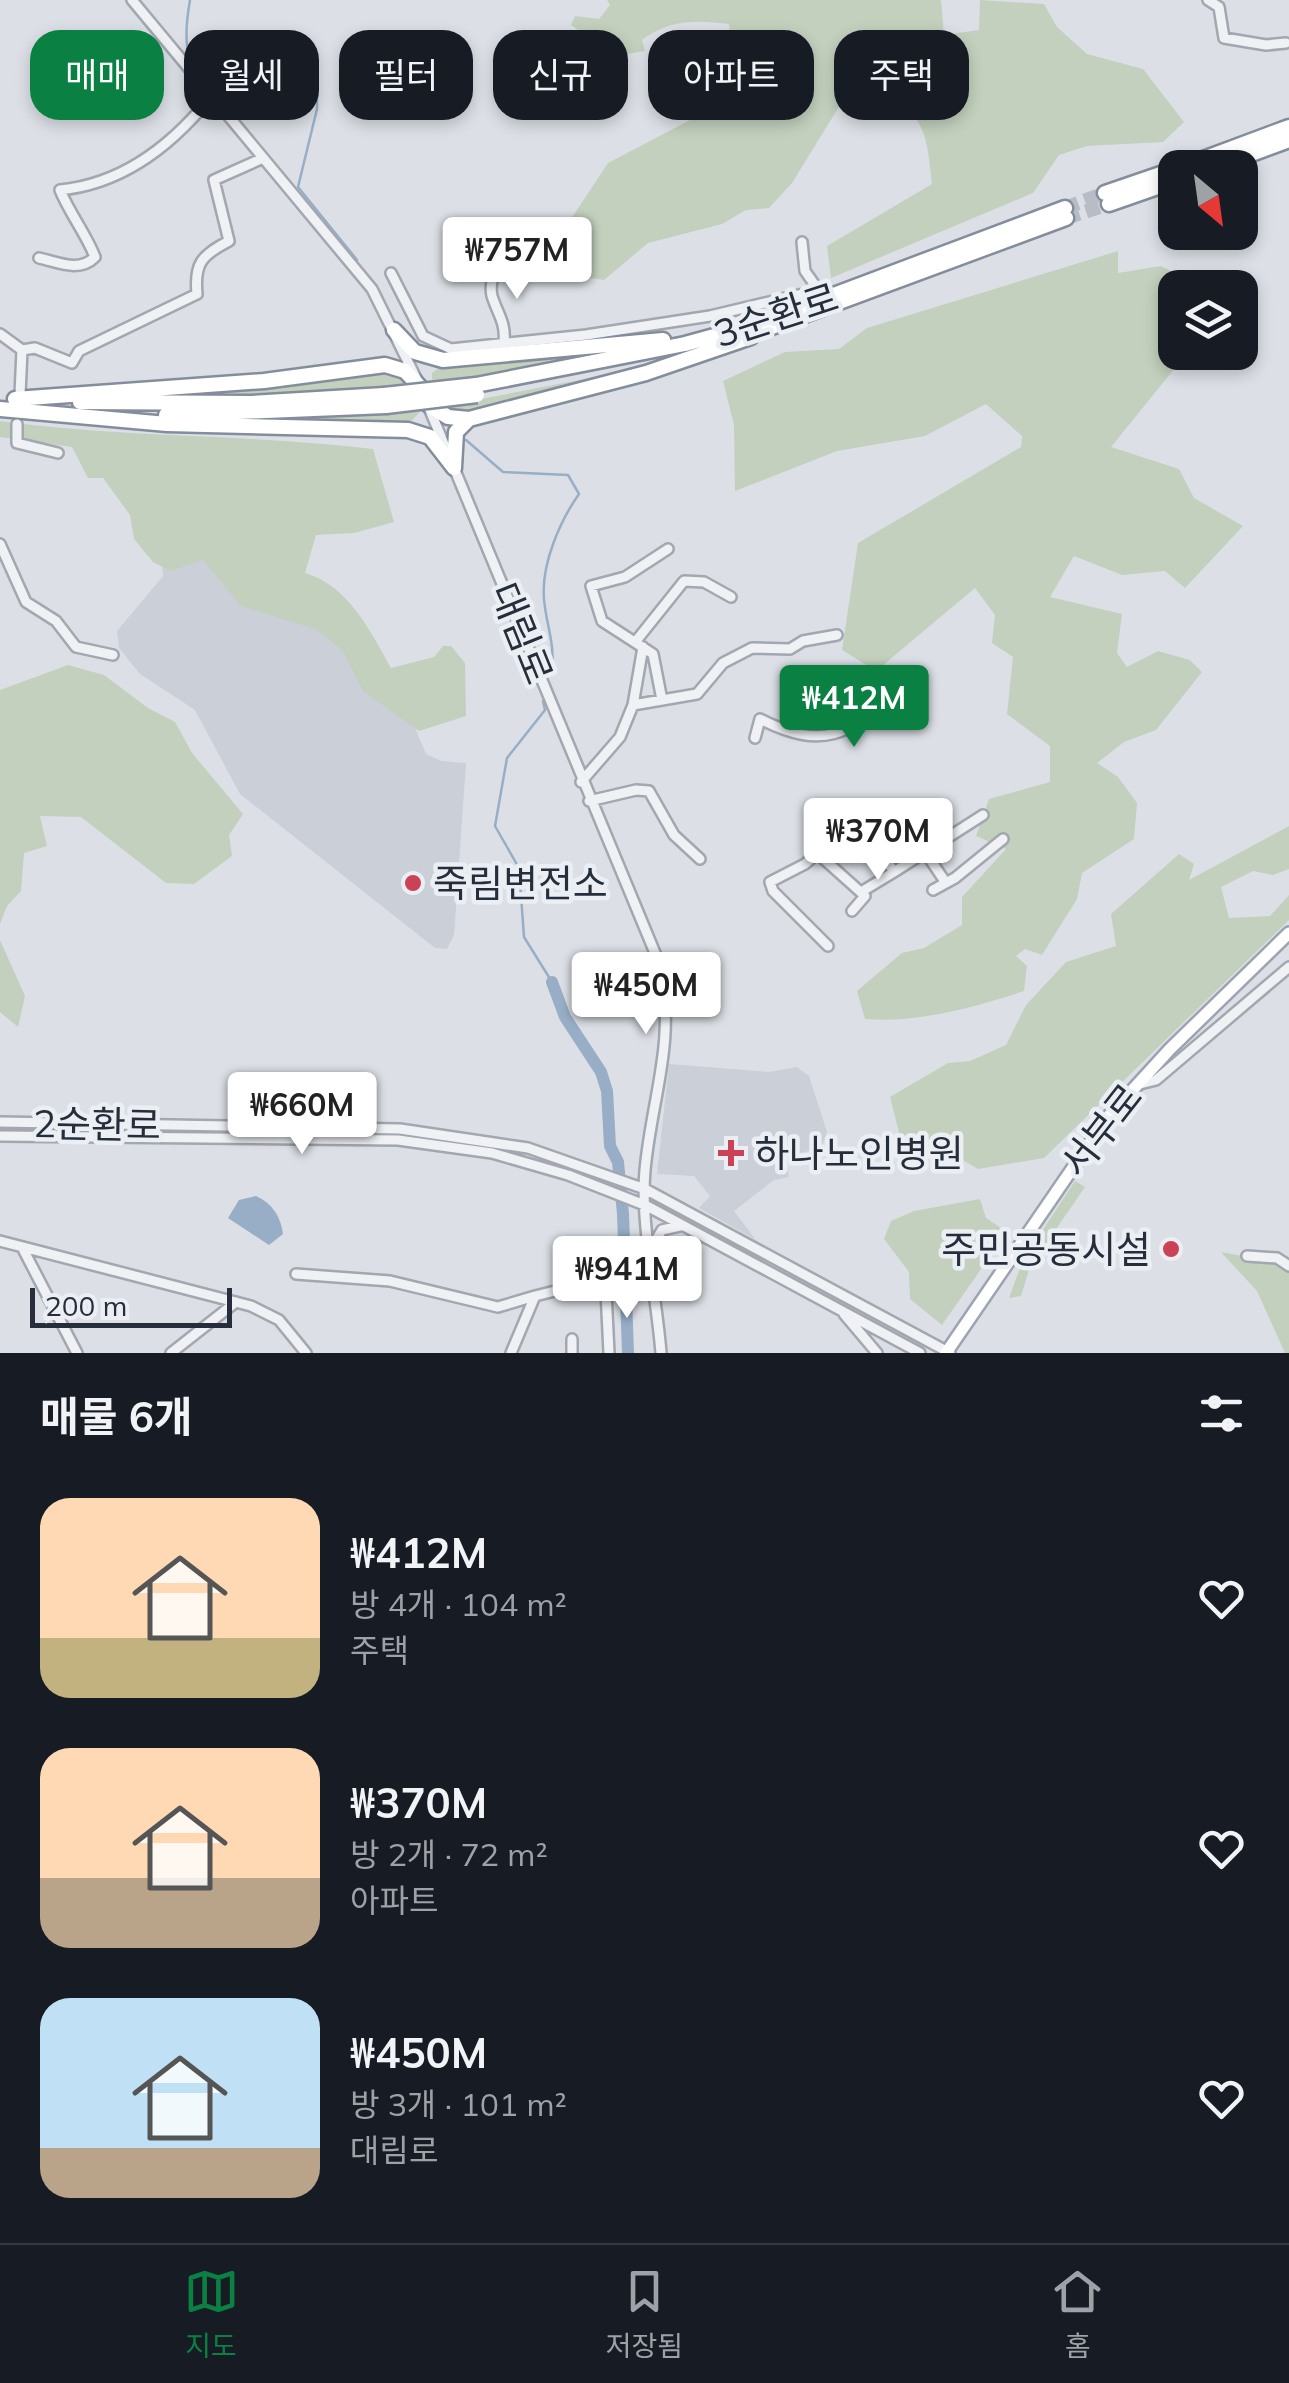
<!DOCTYPE html>
<html lang="ko">
<head>
<meta charset="utf-8">
<style>
  :root { --surface:#171b24; --page:#20242c; --text:#f1f3f6; --muted:#9ea1a6; --line:#363941; --accent:#0b8043 }
  body { margin:0; font-family:Mulish,"Noto Sans KR",sans-serif; background:var(--page); color:var(--text); height:100vh; display:flex; flex-direction:column; font-size:38px; white-space:nowrap }
  * { box-sizing:border-box; margin:0 }
  p { font-size:32px; color:var(--muted) }
  .icon { flex:none; width:55px; height:55px; fill:none; stroke:currentColor; stroke-width:2; stroke-linecap:round; stroke-linejoin:round }
  .map { position:relative; height:1353px; overflow:hidden }
  .details { display:flex; flex-direction:column; background:var(--surface); flex:1 }
  .details>* { flex:none }
  .hud { position:absolute; left:30px; top:30px; width:1230px; height:90px; display:flex; gap:20px }
  .needle { width:65px; rotate:151deg }
  .buttons { position:absolute; left:1158px; top:150px; display:grid; gap:20px }
  .buttons a { display:grid; place-items:center; width:100px; height:100px; border-radius:20px; background:var(--surface); box-shadow:0 5px 15px #0003; font-size:50px }
  .scale { position:absolute; left:30px; bottom:25px; width:202px; box-sizing:border-box; padding-left:10px; border:5px solid #262e3c; border-top:0; font-size:28px; line-height:35px; white-space:nowrap; color:#262e3c; -webkit-text-stroke:8px #ebeff4; paint-order:stroke }
  .price { position:absolute; translate:-50% -85px; padding:0 22px; border-radius:10px; background:#fff; color:#222; font-size:32px; line-height:65px; filter:drop-shadow(0 2px 5px #0008) }
  .price::after { content:''; position:absolute; left:50%; top:60px; width:30px; height:22px; margin-left:-15px; background:inherit; clip-path:polygon(0 0,100% 0,50% 100%) }
  .price.on { background:var(--accent); color:#fff }
  ul { padding:0; list-style:none }
  li { display:flex; align-items:center; gap:30px; height:250px; padding:0 40px }
  li span { display:grid; place-items:center; flex:none; width:280px; height:200px; border-radius:30px; color:#555 }
  li>.icon { margin-inline-start:auto }
  span .icon { width:120px; height:120px; fill:#fffc; stroke-width:1 }
  li b { font-size:42px }
  h2 { display:flex; justify-content:space-between; align-items:center; height:120px; padding:0 40px; font-size:42px }
  .pill { padding:0 35px; border-radius:30px; background:var(--surface); box-shadow:0 5px 15px #0003; font-size:35px; line-height:90px }
  .pill.on { background:var(--accent); color:#fff }
  .dock { display:flex; justify-content:space-around; align-items:center; height:140px; border-top:2px solid var(--line); background:var(--surface); font-size:28px; color:var(--muted) }
  .dock a { display:grid; justify-items:center; gap:5px }
  .dock .on { color:var(--accent) }
  .map>svg:first-child { display:block }
  .built { fill:#cacfd8 }
  .green { fill:#c2d0bd }
  .water { fill:#97aec6 }
  .lines { fill:none; stroke-linecap:round; stroke-linejoin:round }
  .stream { stroke:#97aec6; stroke-width:2.5 }
  .river { stroke:#97aec6; stroke-width:12 }
  .highway-tunnel { stroke:#b8bcc4; stroke-width:14; stroke-dasharray:14 7; stroke-linecap:butt }
  .minor-casing { stroke:#a2a7b0; stroke-width:14 }
  .major-casing { stroke:#9ca4b2; stroke-width:16 }
  .highway-casing { stroke:#848d9c; stroke-width:19 }
  .minor { stroke:#eff1f5; stroke-width:9 }
  .major { stroke:#fff; stroke-width:11 }
  .highway { stroke:#fff; stroke-width:14 }
  .highway-bridge-casing { stroke:#848d9c; stroke-width:19; stroke-linecap:butt }
  .highway-bridge { stroke:#fff; stroke-width:14 }
  .poi-dot { fill:#cb4155; stroke:#ebeff4; stroke-width:4 }
  .labels { text-anchor:middle; dominant-baseline:central; stroke-width:9; stroke-linejoin:round; paint-order:stroke }
  .street-label { font-size:38px; fill:#262e3c; stroke:#ebeff4 }
  .poi-label { font-size:38px; fill:#262e3c; stroke:#ebeff4; text-anchor:start }
</style>
</head>
<body>
<div class="map">
<svg width="1289" height="1353" viewBox="0 0 1289 1353">
  <rect width="100%" height="100%" fill="#dce0e6"/>
  <!-- built -->
  <path class="built" d="M196,506L343,617L413,723L426,754L441,761L466,763L454,935L447,949L435,948L240,794L195,710L140,674L119,648L117,631L163,576L162,564Z
    M669,1064L769,1072L797,1067L809,1076L827,1132L821,1148L784,1157L789,1177L774,1180L734,1211L756,1240L699,1208L710,1196L694,1176L657,1174Z"/>
  <!-- green -->
  <path class="green" d="M607,0H941L944,35L979,30L980,0L1044,4L1057,27L1087,54L1143,69L1184,122L1163,142L1087,146L1059,155L1033,193L831,278L827,246L932,184C927,136 926,112 877,91L840,105L792,183L769,208L746,210L722,224L648,243L604,280L561,273L567,225L608,163L734,97L729,24C697,20 669,19 642,40L645,51L614,56L571,25L575,16L599,19L610,5Z
    M1118,251V273L1161,266L1201,287L1175,288V352L1187,353L1111,447L1179,469L1194,498L1243,526L1185,588L1165,571L1122,575L1074,556L1050,597L1122,614L1117,653L1127,667L1158,651L1190,660L1202,672L1156,730L1124,742L1097,763L1118,777L1137,803L1134,839L1082,873L1077,899L1042,955L1025,949L1016,956L1027,966L1024,991C973,1008 918,1023 865,1019L857,991L902,953L924,948L962,925V897L1006,849L976,836L989,799L1050,782V746L1007,714L1013,657L992,643L995,615L975,588L876,671L842,650L858,543L1021,447L1022,436L986,404L925,436L837,451L735,491L734,425L723,381L785,352L839,349L867,328Z
    M649,346L450,382L455,404L657,365L468,416L445,410L432,386V373L445,363Z
    M391,370L409,382L421,411L408,424L129,417L388,412L313,397H111Z
    M0,421C124,438 249,434 373,449L394,522L354,533L316,535L305,573C348,585 371,632 391,668L434,657L443,646H451L465,663L466,716L419,731L363,691L343,651L316,629L241,606L203,560L170,571L153,562L134,539L130,515L103,478H88L72,447L0,437Z
    M68,665L104,675L148,708L175,722L192,753L243,814L229,835L232,856L194,884L166,883L81,817L40,816L47,846L24,853L21,891L7,906L0,924V690Z
    M1289,826V869L1273,875L1253,871L1221,887L1229,918L1270,916L1289,895V920L1044,1158L978,1169L923,1137L900,1136L890,1097L948,1063L970,1061L1006,1045L1026,1005L1066,962L1116,946L1111,914L1179,854L1194,864L1189,880Z
    M0,940L25,996L18,1027L0,1012Z
    M1075,1181L1085,1187L1030,1267L1021,1296L1009,1298L1023,1260Z
    M980,1199L986,1218L1007,1232L942,1325L910,1299L909,1272L884,1239L891,1221L914,1211Z
    M1221,1252L1275,1262L1289,1272V1353H1285L1257,1291Z"/>
  <!-- water -->
  <path class="water" d="M256,1196C272,1203 281,1217 283,1234L269,1245L228,1218L239,1200Z"/>
  <g class="lines">
    <!-- stream -->
    <path class="stream" d="M190,0C186,23 177,81 221,73C229,71 234,67 244,67C262,68 281,71 299,73L317,93V109L298,187L357,260
      M466,440L503,472L568,475L579,494C560,521 541,564 544,599C546,624 555,643 552,669
      M543,701L545,710L507,758L495,826L519,868L524,937L552,982"/>
    <!-- river -->
    <path class="river" d="M552,982L565,1017L601,1072L607,1091L610,1146L618,1162L623,1214L628,1353"/>
    <!-- highway-tunnel -->
    <path class="highway-tunnel" d="M1065,208L1105,193
      M1066,218L1109,204"/>
    <defs>
      <path id="minor" d="M132,0L372,289L417,380
        M1208,0L1219,7L1224,38L1266,45L1286,43
        M39,258C58,262 79,273 95,257C86,234 70,214 60,190C122,184 172,145 210,98
        M391,273L423,336L451,349L586,335L710,316L803,294L817,288L805,271L802,242
        M0,334L22,350L35,348L72,363L79,351L197,294C194,263 202,255 229,241L214,180L261,159
        M504,343C506,322 498,315 492,296C487,275 506,251 516,234L524,235L527,255L540,275
        M20,394L22,350
        M427,403L446,449
        M17,424V443L58,453
        M452,463L660,965C676,1045 652,1095 645,1170C640,1222 657,1299 661,1353
        M0,544L26,602L56,621L76,647L113,655
        M636,641L684,581L704,582L731,597
        M662,700L653,654L602,621L591,586L625,577L668,549
        M633,705L643,647
        M755,738L760,719C831,755 853,728 909,685
        M581,782L620,737L633,705L697,694L723,663L752,648L790,649L803,641L837,635
        M589,801L636,790L649,791L674,835L700,859
        M905,822L946,883
        M817,853L865,896L852,911
        M933,890L955,878L1003,839
        M861,892L894,872
        M828,946L773,891L770,882L805,864L858,818L894,872L983,815
        M1136,1085L1156,1080L1289,967
        M0,1122L400,1129L528,1148L645,1189L950,1353
        M0,1136L398,1140L492,1153L568,1175L647,1206L920,1353
        M0,1241L251,1306L279,1320L306,1353
        M652,1247L662,1230L680,1226
        M23,1249L77,1353
        M1247,1256L1277,1258L1289,1266
        M296,1274L390,1281L498,1307L535,1296L511,1353
        M606,1291L609,1353
        M535,1296L555,1291L656,1290
        M844,1314L877,1353
        M572,1339V1353
        M171,1353L236,1302"/>
      <path id="major" d="M946,1353L1107,1118L1170,1049L1289,933"/>
      <path id="highway" d="M1179,168L1289,127
        M1214,168L1289,140
        M1105,193L1175,169
        M1109,204L1175,181
        M394,330L415,352L443,360L663,340
        M742,338L1066,218
        M476,385L685,344L751,326L1065,208
        M15,399L264,381L385,365L405,371L420,387
        M80,402L252,403L384,395
        M426,403L448,417L469,419L646,373L751,337
        M0,409L167,424L408,430L430,437L454,468
        M166,415L386,406
        M454,467L456,432L468,420"/>
    </defs>
    <!-- minor casing -->
    <use href="#minor" class="minor-casing"/>
    <!-- major casing -->
    <use href="#major" class="major-casing"/>
    <!-- highway casing -->
    <use href="#highway" class="highway-casing"/>
    <!-- minor -->
    <use href="#minor" class="minor"/>
    <!-- major -->
    <use href="#major" class="major"/>
    <!-- highway -->
    <use href="#highway" class="highway"/>
    <defs>
      <path id="highway-bridge" d="M384,395L476,385
        M386,406L477,395"/>
    </defs>
    <!-- highway-bridge casing -->
    <use href="#highway-bridge" class="highway-bridge-casing"/>
    <!-- highway-bridge -->
    <use href="#highway-bridge" class="highway-bridge"/>
  </g>
  <!-- markers -->
  <g class="poi-dot">
    <circle cx="413" cy="883" r="10"/>
    <path d="M726 1138h10v10h10v10h-10v10h-10v-10h-10v-10h10z"/>
    <circle cx="1171" cy="1249" r="10"/>
  </g>
  <g class="labels">
    <!-- street labels -->
    <g class="street-label">
      <text transform="translate(776 315) rotate(-18)">3순환로</text>
      <text transform="translate(522 633) rotate(68)">대림로</text>
      <text transform="translate(97 1124) rotate(1)">2순환로</text>
      <text transform="translate(1101 1130) rotate(-52)">서부로</text>
    </g>
    <!-- poi labels -->
    <g class="poi-label">
      <text x="433" y="883">죽림변전소</text>
      <text x="754" y="1153">하나노인병원</text>
      <text x="1151" y="1249" text-anchor="end">주민공동시설</text>
    </g>
  </g>
</svg>
<div class="buttons">
<a><svg class="needle" viewBox="-14 -14 28 28"><path d="M0-13l5 13h-10z" fill="#e53935"/><path d="M0 13l5-13h-10z" fill="#9ea1a6"/></svg></a>
<a><svg class="icon" aria-label="layers" viewBox="0 0 24 24"><path d="M12 4l9 5-9 5-9-5zM3 14l9 5 9-5"/></svg></a>
</div>
<div class="scale">200 m</div>
<b class="price" style="left:517px;top:302px">₩757M</b>
<b class="price on" style="left:854px;top:750px">₩412M</b>
<b class="price" style="left:878px;top:883px">₩370M</b>
<b class="price" style="left:646px;top:1037px">₩450M</b>
<b class="price" style="left:302px;top:1157px">₩660M</b>
<b class="price" style="left:627px;top:1321px">₩941M</b>
<div class="hud">
<a class="pill on">매매</a>
<a class="pill">월세</a>
<a class="pill">필터</a>
<a class="pill">신규</a>
<a class="pill">아파트</a>
<a class="pill">주택</a>
</div>
</div>
<section class="details">
<h2>매물 6개<svg class="icon" aria-label="filters" viewBox="0 0 24 24"><path d="M4 7h16M4 17h16"/><circle cx="9" cy="7" r="2"/><circle cx="15" cy="17" r="2"/></svg></h2>
<ul>
<li><span style="background:linear-gradient(#ffd9b3 70%,#c2b280 0)"><svg class="icon" aria-label="home" viewBox="0 0 24 24"><path d="M3 11l9-7 9 7M6 9v11h12V9"/></svg></span><div><b>₩412M</b><p>방 4개 · 104 m²</p><p>주택</p></div><svg class="icon" aria-label="heart" viewBox="0 0 24 24"><path d="M12 20l-8-8c-3-5 5-10 8-4 3-6 11-1 8 4z"/></svg></li>
<li><span style="background:linear-gradient(#ffd9b3 65%,#b9a48a 0)"><svg class="icon" aria-label="home" viewBox="0 0 24 24"><path d="M3 11l9-7 9 7M6 9v11h12V9"/></svg></span><div><b>₩370M</b><p>방 2개 · 72 m²</p><p>아파트</p></div><svg class="icon" aria-label="heart" viewBox="0 0 24 24"><path d="M12 20l-8-8c-3-5 5-10 8-4 3-6 11-1 8 4z"/></svg></li>
<li><span style="background:linear-gradient(#bfe0f5 75%,#b9a48a 0)"><svg class="icon" aria-label="home" viewBox="0 0 24 24"><path d="M3 11l9-7 9 7M6 9v11h12V9"/></svg></span><div><b>₩450M</b><p>방 3개 · 101 m²</p><p>대림로</p></div><svg class="icon" aria-label="heart" viewBox="0 0 24 24"><path d="M12 20l-8-8c-3-5 5-10 8-4 3-6 11-1 8 4z"/></svg></li>
</ul>
</section>
<nav class="dock">
<a class="on"><svg class="icon" aria-label="map" viewBox="0 0 24 24"><path d="M3 6l6-2 6 2 6-2v14l-6 2-6-2-6 2zM9 4v14M15 6v14"/></svg>지도</a>
<a><svg class="icon" aria-label="saved" viewBox="0 0 24 24"><path d="M7 4h10v16l-5-4-5 4z"/></svg>저장됨</a>
<a><svg class="icon" aria-label="home" viewBox="0 0 24 24"><path d="M3 11l9-7 9 7M6 9v11h12V9"/></svg>홈</a>
</nav>
</body>
</html>
